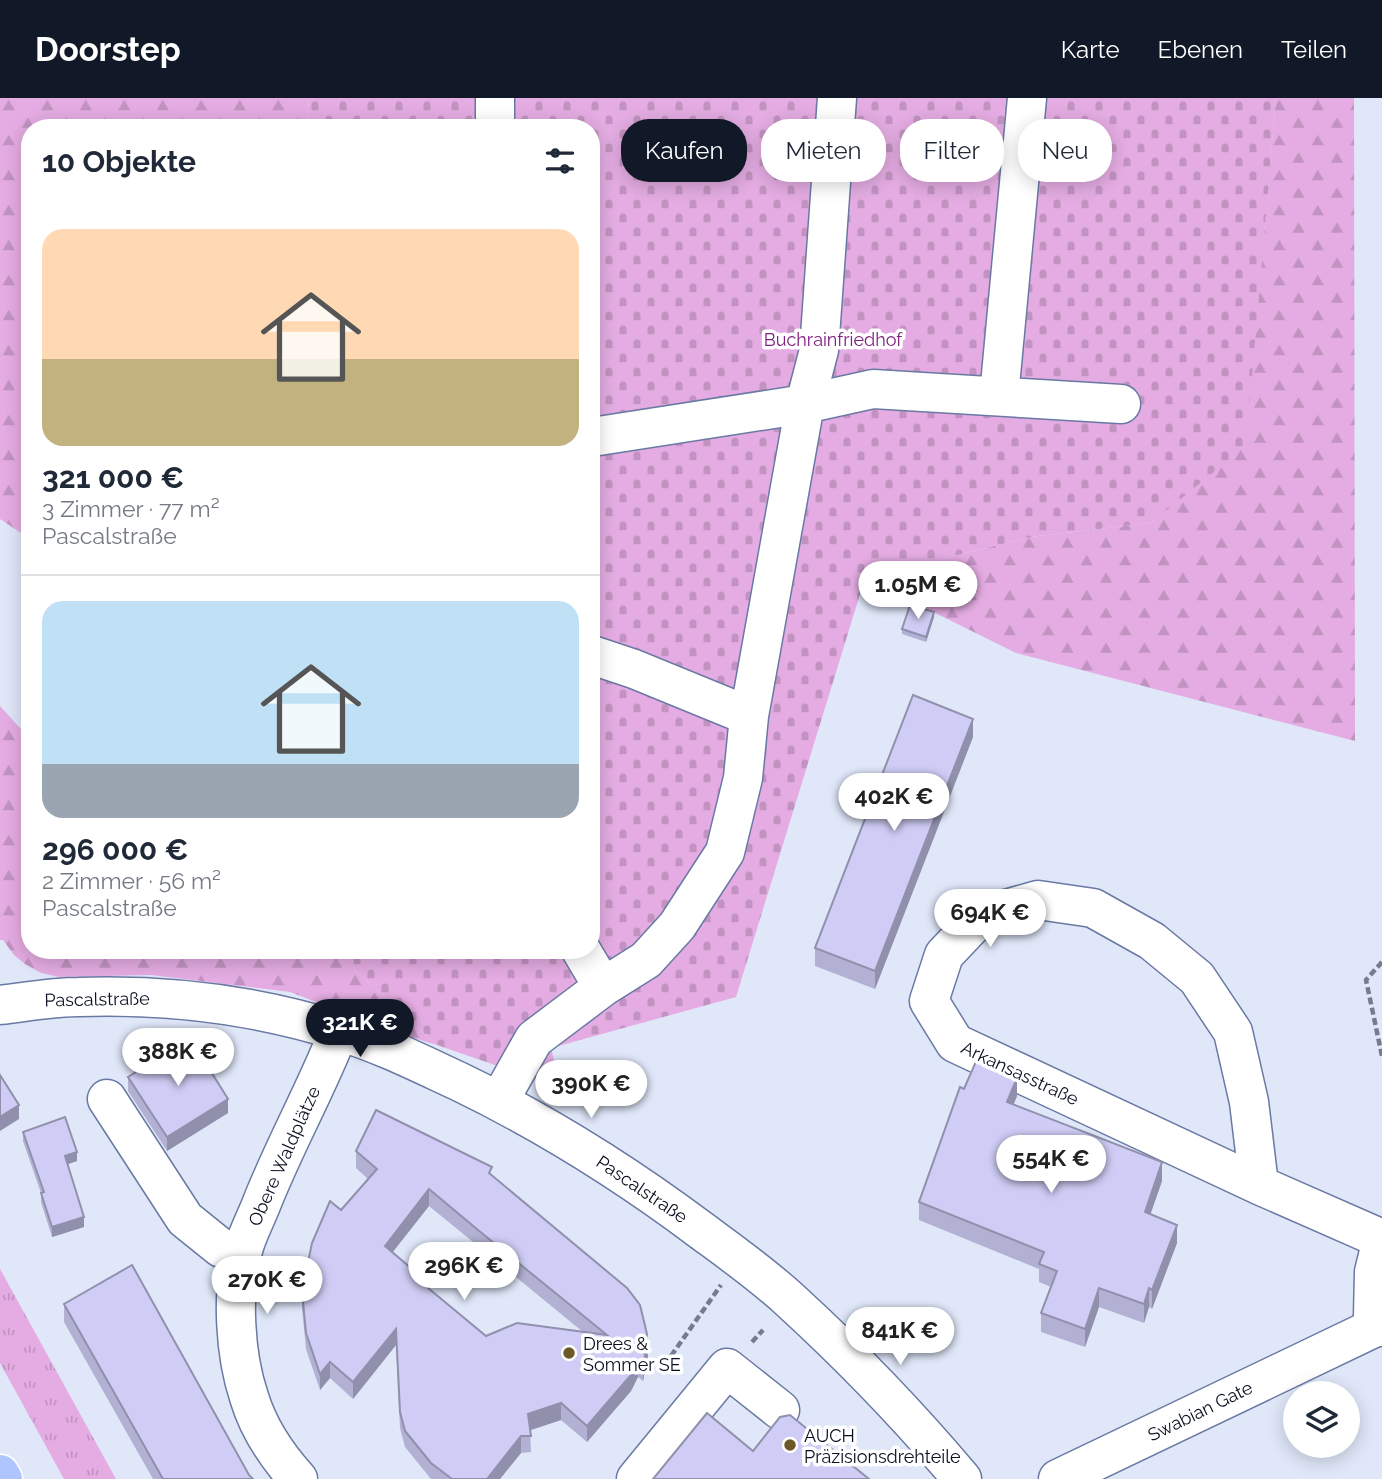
<!DOCTYPE html>
<html lang="de">
<head>
<meta charset="utf-8">
<style>
  :root { --surface:#fff; --page:#f2f2f3; --text:#1f2937; --muted:#747a83; --line:#e0e1e3; --accent:#111827 }
  body { margin:0; font-family:Raleway,sans-serif; background:var(--page); color:var(--text); height:100vh; display:flex; flex-direction:column; font-size:26px; white-space:nowrap }
  * { box-sizing:border-box; margin:0 }
  p { font-size:23px; color:var(--muted) }
  .icon { flex:none; width:38px; height:38px; fill:none; stroke:currentColor; stroke-width:2; stroke-linecap:round; stroke-linejoin:round }
  .map { position:relative; flex:1; overflow:hidden }
  .drawer { position:absolute; left:21px; top:21px; width:579px; height:840px; display:flex; flex-direction:column; background:var(--surface); border-radius:28px; box-shadow:0 4px 18px #0003 }
  .drawer>* { flex:none }
  .banner { position:absolute; left:621px; top:21px; width:654px; height:63px; display:flex; gap:14px }
  .buttons { position:absolute; left:1283px; top:1283px; display:grid; gap:14px }
  .buttons a { display:grid; place-items:center; width:77px; height:77px; border-radius:50%; background:var(--surface); box-shadow:0 4px 18px #0003; font-size:35px }
  .price { position:absolute; translate:-50% -60px; padding:0 16px; border-radius:24px; background:#fff; color:#222; font-size:23px; line-height:46px; filter:drop-shadow(0 2px 4px #0008) }
  .price::after { content:''; position:absolute; left:50%; top:42px; width:21px; height:16px; margin-left:-10px; background:inherit; clip-path:polygon(0 0,100% 0,50% 100%) }
  .price.current { background:var(--accent); color:#fff }
  ul { padding:0; list-style:none }
  li { display:grid; align-content:center; gap:14px; height:371px; padding:0 21px }
  li+li { border-top:2px solid var(--line) }
  li span { display:grid; place-items:center; height:217px; border-radius:21px; color:#555 }
  li>.icon { margin-inline-start:auto }
  span .icon { width:126px; height:126px; fill:#fffc; stroke-width:1 }
  li b { font-size:30px }
  h2 { display:flex; justify-content:space-between; align-items:center; height:84px; padding:0 21px; font-size:30px }
  .pill { padding:0 24px; border-radius:28px; background:var(--surface); box-shadow:0 4px 18px #0003; font-size:24px; line-height:63px }
  .pill.current { background:var(--accent); color:#fff }
  header { display:flex; align-items:center; gap:42px; box-sizing:border-box; height:98px; padding:0 35px; background:var(--accent); color:#fff }
  header strong { font-size:33px }
  nav { display:flex; gap:38px; margin-inline-start:auto; font-size:24px }
  .map>svg:first-child { display:block }
  .grass { fill:url(#grass-tufts) }
  .forest { fill:url(#forest-firs) }
  .cemetery { fill:url(#cemetery-stones) }
  .lines { fill:none; stroke-linecap:round; stroke-linejoin:round }
  .minor-casing { stroke:#6979a3; stroke-width:41 }
  .highway-casing { stroke:#fff; stroke-width:41 }
  .path { stroke:#757c8d; stroke-width:4.5; stroke-dasharray:7 3.5; stroke-linecap:butt }
  .minor { stroke:#fff; stroke-width:38 }
  .highway { stroke:#afc5fe; stroke-width:38 }
  .wall { fill:#b2b0d3; fill-rule:evenodd }
  .shaded-wall { fill:#9190ac }
  .building { fill:#cfcdf5; stroke:#9190ac; stroke-width:2; fill-rule:evenodd }
  .poi-dot { fill:#6d5928; stroke:#fff; stroke-width:2.5 }
  .labels { text-anchor:middle; dominant-baseline:central; stroke-width:7; stroke-linejoin:round; paint-order:stroke }
  .park-label { font-size:18px; fill:#802180; stroke:#fff }
  .street-label { font-size:18px; fill:#090f1f; stroke:#fff }
  .poi-label { font-size:18px; fill:#090f1f; stroke:#fff; text-anchor:start }
</style>
</head>
<body>
<header>
<strong>Doorstep</strong>
<nav><a>Karte</a><a>Ebenen</a><a>Teilen</a></nav>
</header>
<div class="map">
<svg width="1382" height="1381" viewBox="0 0 1382 1381">
  <defs>
    <pattern id="grass-tufts" width="24" height="20" patternUnits="userSpaceOnUse" patternTransform="scale(1.75)"><rect width="24" height="20" fill="#e4ace2"/><path d="M3 7l-1-3M5 7V3M7 7l1-3M15 17l-1-3M17 17v-4M19 17l1-3" fill="none" stroke="#c293c1"/></pattern>
    <pattern id="forest-firs" width="22" height="20" patternUnits="userSpaceOnUse" patternTransform="scale(1.75)"><rect width="22" height="20" fill="#e4ace2"/><path d="M5 1l3.5 6h-7zM16 11l3.5 6h-7z" fill="#c293c1"/></pattern>
    <pattern id="cemetery-stones" width="16" height="16" patternUnits="userSpaceOnUse" patternTransform="scale(1.75)"><rect width="16" height="16" fill="#e4ace2"/><path d="M2 7V4a2 2 0 0 1 4 0v3zM10 15v-3a2 2 0 0 1 4 0v3z" fill="#c293c1"/></pattern>
  </defs>
  <rect width="100%" height="100%" fill="#dfe7f9"/>
  <!-- grass -->
  <path class="grass" d="M0,1171L116,1381H64L0,1265Z"/>
  <!-- forest -->
  <path class="forest" d="M0,0H309L306,30H30V441L0,421Z
    M1276,0H1354L1355,643L1016,555L865,480L1030,439L1151,425L1245,348Z
    M0,608L30,641V852H349L355,872L437,947L397,935L290,894L151,877L59,879L41,875L25,866L14,857L3,842H0Z"/>
  <!-- cemetery -->
  <path class="cemetery" d="M309,0H1276L1246,348L1151,425L1030,439L865,480L736,899L551,950L561,990L437,947L355,872L349,852H592V30H306Z"/>
  <g class="lines">
    <defs>
      <path id="minor" d="M495,30V0
        M999,298L1027,0
        M592,339L805,306L873,291L1121,306
        M749,618L805,306L819,252L837,0
        M581,852L603,889
        M0,907C26,904 52,899 78,899C165,896 256,907 339,933C381,946 419,965 458,983C545,1025 626,1076 702,1133C732,1155 763,1177 791,1203C851,1258 909,1318 962,1381
        M107,1001L185,1121L221,1150L243,1153
        M499,1003L534,941L603,889L646,862L677,828L725,754L743,680L749,618L634,571L592,557
        M1259,1087L1249,1004L1233,934L1197,880L1152,843L1093,810L1038,802L981,818L944,857L929,903L955,945L1259,1087L1382,1141
        M1382,1141L1374,1174L1373,1218L1382,1229
        M298,1381C277,1358 258,1329 249,1299C235,1257 231,1195 243,1152C247,1137 255,1122 261,1107C284,1048 316,992 339,933
        M636,1381L727,1270L780,1312
        M1058,1381L1380,1227"/>
      <path id="highway" d="M0,1376L3,1381"/>
    </defs>
    <!-- minor casing -->
    <use href="#minor" class="minor-casing"/>
    <!-- highway casing -->
    <use href="#highway" class="highway-casing"/>
    <!-- path -->
    <path class="path" d="M1382,864L1366,882L1382,958
      M752,1244L763,1232
      M659,1275L721,1187"/>
    <!-- minor -->
    <use href="#minor" class="minor"/>
    <!-- highway -->
    <use href="#highway" class="highway"/>
  </g>
  <!-- wall -->
  <path class="wall" d="M934,519L926,544L902,536V531Z
    M973,639L875,891L815,868V850Z
    M128,979L228,1015L167,1053L128,993Z
    M964,991L1017,998L1013,1007L1162,1083L1150,1116L1177,1145L1152,1211L1149,1209L1144,1225L1099,1209L1085,1249L1041,1234V1215L1051,1189L1039,1184V1171L919,1122V1104Z
    M23,1034L77,1063L68,1066L84,1129L52,1139L41,1104V1095L23,1043Z
    M356,1053L492,1078L647,1243L648,1259L643,1283L638,1279L631,1293L587,1344L561,1322L530,1332L531,1354L521,1355L500,1381H431L405,1349L400,1330L396,1247L353,1301L330,1280L320,1292L306,1251L302,1210V1193L341,1112L368,1081L356,1070ZM429,1108L478,1148L583,1234L486,1238L431,1193L392,1154Z
    M64,1206L249,1377L253,1381H153L64,1224Z"/>
  <!-- shaded-wall -->
  <path class="shaded-wall" d="M934,514V519L926,544V539Z
    M973,621V639L875,891V873Z
    M1017,980V998L1007,1023V1004Z
    M228,1001V1015L167,1053V1039Z
    M19,1007V1021L0,1033V1019Z
    M77,1054V1063L65,1067V1058Z
    M1162,1064V1083L1145,1132V1114Z
    M429,1091V1108L385,1164V1148Z
    M84,1119V1129L52,1139V1129Z
    M1177,1127V1145L1152,1211V1192Z
    M1099,1190V1209L1085,1249V1231Z
    M1149,1190V1209L1144,1225V1206Z
    M396,1231V1247L353,1301V1284Z
    M647,1236L648,1259L643,1283V1266Z
    M638,1263V1279L631,1293L587,1344V1328Z
    M330,1264V1280L320,1292V1276Z
    M561,1305V1322L528,1333V1316Z
    M521,1338V1355L500,1381H487Z"/>
  <!-- building -->
  <path class="building" d="M910,507L934,514L926,539L902,531Z
    M913,597L973,621L875,873L815,850Z
    M190,940L228,1001L167,1039L128,979Z
    M977,961L1017,980L1007,1004L1162,1064L1145,1114L1177,1127L1152,1192L1149,1190L1144,1206L1099,1190L1085,1231L1041,1215L1057,1173L1039,1166L1044,1154L919,1104L960,989L964,991Z
    M0,977L19,1007L0,1019Z
    M376,1012L492,1069L489,1075L627,1190L640,1207L647,1236L646,1242L648,1243L643,1266L638,1263L631,1277L587,1328L561,1305L528,1316L531,1338H521L487,1381H452L431,1365L405,1333L400,1314L396,1231L353,1284L330,1264L320,1276L306,1235L302,1193L312,1145L330,1103L341,1112L377,1071L356,1053ZM429,1091L478,1132L607,1237L517,1225L486,1238L428,1190L431,1187L385,1148Z
    M65,1019L77,1054L65,1058L84,1119L52,1129L41,1095L44,1094L23,1034Z
    M132,1167L249,1377L253,1381H163L64,1206Z
    M707,1315L753,1353L780,1319L790,1317L869,1381H653Z"/>
  <!-- markers -->
  <g class="poi-dot">
    <circle cx="569" cy="1255" r="7"/>
    <circle cx="790" cy="1347" r="7"/>
  </g>
  <g class="labels">
    <!-- park labels -->
    <g class="park-label">
      <text x="833" y="241">Buchrainfriedhof</text>
    </g>
    <!-- street labels -->
    <g class="street-label">
      <text transform="translate(97 901) rotate(-1)">Pascalstraße</text>
      <text transform="translate(1020 975) rotate(25)">Arkansasstraße</text>
      <text transform="translate(284 1058) rotate(-66)">Obere Waldplätze</text>
      <text transform="translate(642 1091) rotate(34)">Pascalstraße</text>
      <text transform="translate(1200 1313) rotate(-26)">Swabian Gate</text>
    </g>
    <!-- poi labels -->
    <g class="poi-label">
      <text x="583" y="1245">Drees &amp;<tspan x="583" dy="21">Sommer SE</tspan></text>
      <text x="804" y="1337">AUCH<tspan x="804" dy="21">Präzisionsdrehteile</tspan></text>
    </g>
  </g>
</svg>
<div class="buttons">
<a><svg class="icon" aria-label="layers" viewBox="0 0 24 24"><path d="M12 4l9 5-9 5-9-5zM3 14l9 5 9-5"/></svg></a>
</div>
<b class="price" style="left:918px;top:523px">1.05M €</b>
<b class="price" style="left:894px;top:735px">402K €</b>
<b class="price" style="left:990px;top:851px">694K €</b>
<b class="price current" style="left:360px;top:961px">321K €</b>
<b class="price" style="left:178px;top:990px">388K €</b>
<b class="price" style="left:591px;top:1022px">390K €</b>
<b class="price" style="left:1051px;top:1097px">554K €</b>
<b class="price" style="left:464px;top:1204px">296K €</b>
<b class="price" style="left:267px;top:1218px">270K €</b>
<b class="price" style="left:900px;top:1269px">841K €</b>
<div class="banner">
<a class="pill current">Kaufen</a>
<a class="pill">Mieten</a>
<a class="pill">Filter</a>
<a class="pill">Neu</a>
</div>
<section class="drawer">
<h2>10 Objekte<svg class="icon" aria-label="filters" viewBox="0 0 24 24"><path d="M4 7h16M4 17h16"/><circle cx="9" cy="7" r="2"/><circle cx="15" cy="17" r="2"/></svg></h2>
<ul>
<li><span style="background:linear-gradient(#ffd9b3 60%,#c2b280 0)"><svg class="icon" aria-label="home" viewBox="0 0 24 24"><path d="M3 11l9-7 9 7M6 9v11h12V9"/></svg></span><div><b>321 000 €</b><p>3 Zimmer · 77 m²</p><p>Pascalstraße</p></div></li>
<li><span style="background:linear-gradient(#bfe0f5 75%,#9aa5b1 0)"><svg class="icon" aria-label="home" viewBox="0 0 24 24"><path d="M3 11l9-7 9 7M6 9v11h12V9"/></svg></span><div><b>296 000 €</b><p>2 Zimmer · 56 m²</p><p>Pascalstraße</p></div></li>
</ul>
</section>
</div>
</body>
</html>
